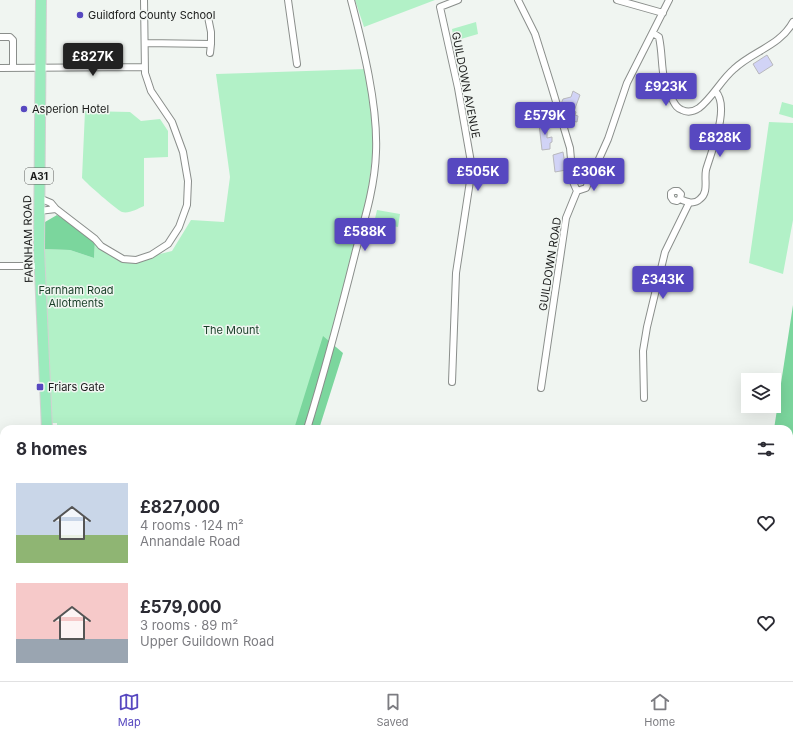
<!DOCTYPE html>
<html lang="en">
<head>
<meta charset="utf-8">
<style>
  :root { --surface:#fff; --page:#f7f7f7; --text:#2b2b33; --muted:#7c7c81; --line:#e1e1e2; --accent:#5748c0 }
  body { margin:0; font-family:Inter,sans-serif; background:var(--page); color:var(--text); height:100vh; display:flex; flex-direction:column; font-size:15px; white-space:nowrap }
  * { box-sizing:border-box; margin:0 }
  p { font-size:13px; color:var(--muted) }
  .icon { flex:none; width:22px; height:22px; fill:none; stroke:currentColor; stroke-width:2; stroke-linecap:round; stroke-linejoin:round }
  .map { position:relative; flex:1; overflow:hidden }
  .details { position:absolute; left:0px; top:425px; width:793px; height:256px; display:flex; flex-direction:column; background:var(--surface); border-radius:12px 12px 0 0; box-shadow:0 4px 16px #0002 }
  .details>* { flex:none }
  .controls { position:absolute; left:741px; top:373px; display:grid; gap:8px }
  .controls a { display:grid; place-items:center; width:40px; height:40px; border-radius:0px; background:var(--surface); box-shadow:0 4px 16px #0002; font-size:20px }
  .price { position:absolute; translate:-50% -34px; padding:0 9px; border-radius:4px; background:var(--accent); color:#fff; font-size:13px; line-height:26px; filter:drop-shadow(0 1px 2px #0008) }
  .price::after { content:''; position:absolute; left:50%; top:24px; width:12px; height:9px; margin-left:-6px; background:inherit; clip-path:polygon(0 0,100% 0,50% 100%) }
  .price.on { background:#222; color:#fff }
  ul { padding:0; list-style:none }
  li { display:flex; align-items:center; gap:12px; height:100px; padding:0 16px }
  li span { display:grid; place-items:center; flex:none; width:112px; height:80px; border-radius:0px; color:#555 }
  li>.icon { margin-inline-start:auto }
  span .icon { width:48px; height:48px; fill:#fffc; stroke-width:1 }
  li b { font-size:17px }
  h2 { display:flex; justify-content:space-between; align-items:center; height:48px; padding:0 16px; font-size:17px }
  .tab-bar { display:flex; justify-content:space-around; align-items:center; height:56px; border-top:1px solid var(--line); background:var(--surface); font-size:11px; color:var(--muted) }
  .tab-bar a { display:grid; justify-items:center; gap:2px }
  .tab-bar .on { color:var(--accent) }
  .map>svg:first-child { display:block }
  .green { fill:#b2f1c7 }
  .forest { fill:#7bd69d }
  .building { fill:#d1d3f6; stroke:#b8b8bd }
  .lines { fill:none; stroke-linecap:round; stroke-linejoin:round }
  .street-casing { stroke:#8a8e8b; stroke-width:8 }
  .primary-casing { stroke:#d1d1d1; stroke-width:12 }
  .street { stroke:#fff; stroke-width:6 }
  .primary { stroke:#9bebbd; stroke-width:10 }
  .poi-dot { fill:#5748c0; stroke:#f0f5f1; stroke-width:1.5 }
  .labels { text-anchor:middle; dominant-baseline:central; stroke-width:3; stroke-linejoin:round; paint-order:stroke }
  .shield { fill:#f0f5f1; stroke:#5a5c5a; stroke-width:1 }
  .shield-label { font-size:10px; font-weight:bold; fill:#1a1b1a }
  .poi-label { font-size:11px; fill:#1a1b1a; stroke:#f0f5f1; text-anchor:start }
  .street-label { font-size:11px; fill:#1a1b1a; stroke:#f0f5f1 }
  .park-label { font-size:11px; fill:#183e27; stroke:#f0f5f1 }
</style>
</head>
<body>
<div class="map">
<svg width="793" height="681" viewBox="0 0 793 681">
  <rect width="100%" height="100%" fill="#f0f5f1"/>
  <!-- green -->
  <path class="green" d="M355,0H435L364,27Z
    M476,22L478,34L454,41L452,29Z
    M366,69L374,142L368,192L330,343L305,429H57V423H48L42,249L70,250L94,258L95,240L114,255L136,260L172,251L191,220L224,222L230,177L216,74Z
    M782,102L793,105V118L779,114Z
    M85,111L130,112L141,121L160,119L168,131V157L144,158V206C137,209 129,214 122,212C116,209 87,184 82,178Z
    M769,122L793,123V220L783,274L749,263Z
    M377,210L400,214L398,227L374,223Z
    M793,568V681L764,680L765,677H789V569Z
    M72,677H187L186,681H72Z"/>
  <!-- forest -->
  <path class="forest" d="M57,215L95,240L94,258L70,250L42,249L45,222Z
    M793,305V561L789,562V429H774Z
    M323,336L343,353L319,429H294Z"/>
  <!-- building -->
  <path class="building" d="M767,55L773,65L759,74L753,64Z
    M573,91L580,95L574,111L576,112L575,115L578,116L577,122L567,120L568,115L564,114V112L565,104H561L563,99L571,97Z
    M548,122L549,129H547V138L552,137V142L550,143V149L542,150L539,124Z
    M563,152L566,170L555,172L553,155Z"/>
  <g class="lines">
    <defs>
      <path id="street" d="M288,0L297,64
        M518,0L535,34L551,85L570,148L573,182L577,191
        M617,0L663,13
        M653,33L659,37C664,61 659,76 672,99C675,104 676,108 682,110C688,113 693,112 699,108C713,97 721,80 734,69C753,51 780,46 793,22
        M0,37H10L13,40V68
        M145,43L211,44V32L208,17
        M210,53L211,44
        M0,68L144,67
        M39,198L51,203L56,209L95,239L101,246L123,259L136,260L151,255L168,244L179,227L187,205L188,181L183,152L172,122L151,91L145,73L144,0
        M680,199L677,201L673,200L671,197V193L674,191H678L681,194L680,199C687,202 694,205 700,199C709,192 704,180 706,170C711,152 731,106 715,91
        M39,211L56,209
        M0,266H40
        M452,382L456,273L472,168L458,88L440,7L458,0
        M541,388L566,218L577,191L586,188L608,139L627,83L669,0
        M644,398L643,351L647,327L665,252L689,203
        M307,429C325,370 341,310 356,250C365,218 375,186 376,152C378,105 363,46 351,0
        M0,480L4,473
        M0,504L4,505
        M36,681L38,677"/>
      <path id="primary" d="M41,0L39,250L47,429
        M61,677V681"/>
    </defs>
    <!-- street casing -->
    <use href="#street" class="street-casing"/>
    <!-- primary casing -->
    <use href="#primary" class="primary-casing"/>
    <!-- street -->
    <use href="#street" class="street"/>
    <!-- primary -->
    <use href="#primary" class="primary"/>
  </g>
  <!-- markers -->
  <g class="poi-dot">
    <circle cx="80" cy="15" r="4"/>
    <circle cx="24" cy="109" r="4"/>
    <rect x="36" y="383" width="8" height="8" rx="2"/>
  </g>
  <g class="labels">
    <!-- shield labels -->
    <rect class="shield" x="25" y="168" width="28" height="16" rx="3"/>
    <g class="shield-label">
      <text x="39" y="176">A31</text>
    </g>
    <!-- poi labels -->
    <g class="poi-label">
      <text x="88" y="15">Guildford County School</text>
      <text x="32" y="109">Asperion Hotel</text>
      <text x="48" y="387">Friars Gate</text>
    </g>
    <!-- street labels -->
    <g class="street-label">
      <text transform="translate(466 85) rotate(79)">GUILDOWN AVENUE</text>
      <text transform="translate(28 239) rotate(-91)">FARNHAM ROAD</text>
      <text transform="translate(550 264) rotate(-81)">GUILDOWN ROAD</text>
    </g>
    <!-- park labels -->
    <g class="park-label">
      <text x="76" y="290">Farnham Road<tspan x="76" dy="13">Allotments</tspan></text>
      <text x="231" y="330">The Mount</text>
    </g>
  </g>
</svg>
<div class="controls">
<a><svg class="icon" aria-label="layers" viewBox="0 0 24 24"><path d="M12 4l9 5-9 5-9-5zM3 14l9 5 9-5"/></svg></a>
</div>
<b class="price on" style="left:93px;top:77px">£827K</b>
<b class="price" style="left:666px;top:107px">£923K</b>
<b class="price" style="left:545px;top:136px">£579K</b>
<b class="price" style="left:720px;top:158px">£828K</b>
<b class="price" style="left:478px;top:192px">£505K</b>
<b class="price" style="left:594px;top:192px">£306K</b>
<b class="price" style="left:365px;top:252px">£588K</b>
<b class="price" style="left:663px;top:300px">£343K</b>
<section class="details">
<h2>8 homes<svg class="icon" aria-label="filters" viewBox="0 0 24 24"><path d="M4 7h16M4 17h16"/><circle cx="9" cy="7" r="2"/><circle cx="15" cy="17" r="2"/></svg></h2>
<ul>
<li><span style="background:linear-gradient(#c9d6e8 65%,#8fb573 0)"><svg class="icon" aria-label="home" viewBox="0 0 24 24"><path d="M3 11l9-7 9 7M6 9v11h12V9"/></svg></span><div><b>£827,000</b><p>4 rooms · 124 m²</p><p>Annandale Road</p></div><svg class="icon" aria-label="heart" viewBox="0 0 24 24"><path d="M12 20l-8-8c-3-5 5-10 8-4 3-6 11-1 8 4z"/></svg></li>
<li><span style="background:linear-gradient(#f6c9c9 70%,#9aa5b1 0)"><svg class="icon" aria-label="home" viewBox="0 0 24 24"><path d="M3 11l9-7 9 7M6 9v11h12V9"/></svg></span><div><b>£579,000</b><p>3 rooms · 89 m²</p><p>Upper Guildown Road</p></div><svg class="icon" aria-label="heart" viewBox="0 0 24 24"><path d="M12 20l-8-8c-3-5 5-10 8-4 3-6 11-1 8 4z"/></svg></li>
</ul>
</section>
</div>
<nav class="tab-bar">
<a class="on"><svg class="icon" aria-label="map" viewBox="0 0 24 24"><path d="M3 6l6-2 6 2 6-2v14l-6 2-6-2-6 2zM9 4v14M15 6v14"/></svg>Map</a>
<a><svg class="icon" aria-label="saved" viewBox="0 0 24 24"><path d="M7 4h10v16l-5-4-5 4z"/></svg>Saved</a>
<a><svg class="icon" aria-label="home" viewBox="0 0 24 24"><path d="M3 11l9-7 9 7M6 9v11h12V9"/></svg>Home</a>
</nav>
</body>
</html>
